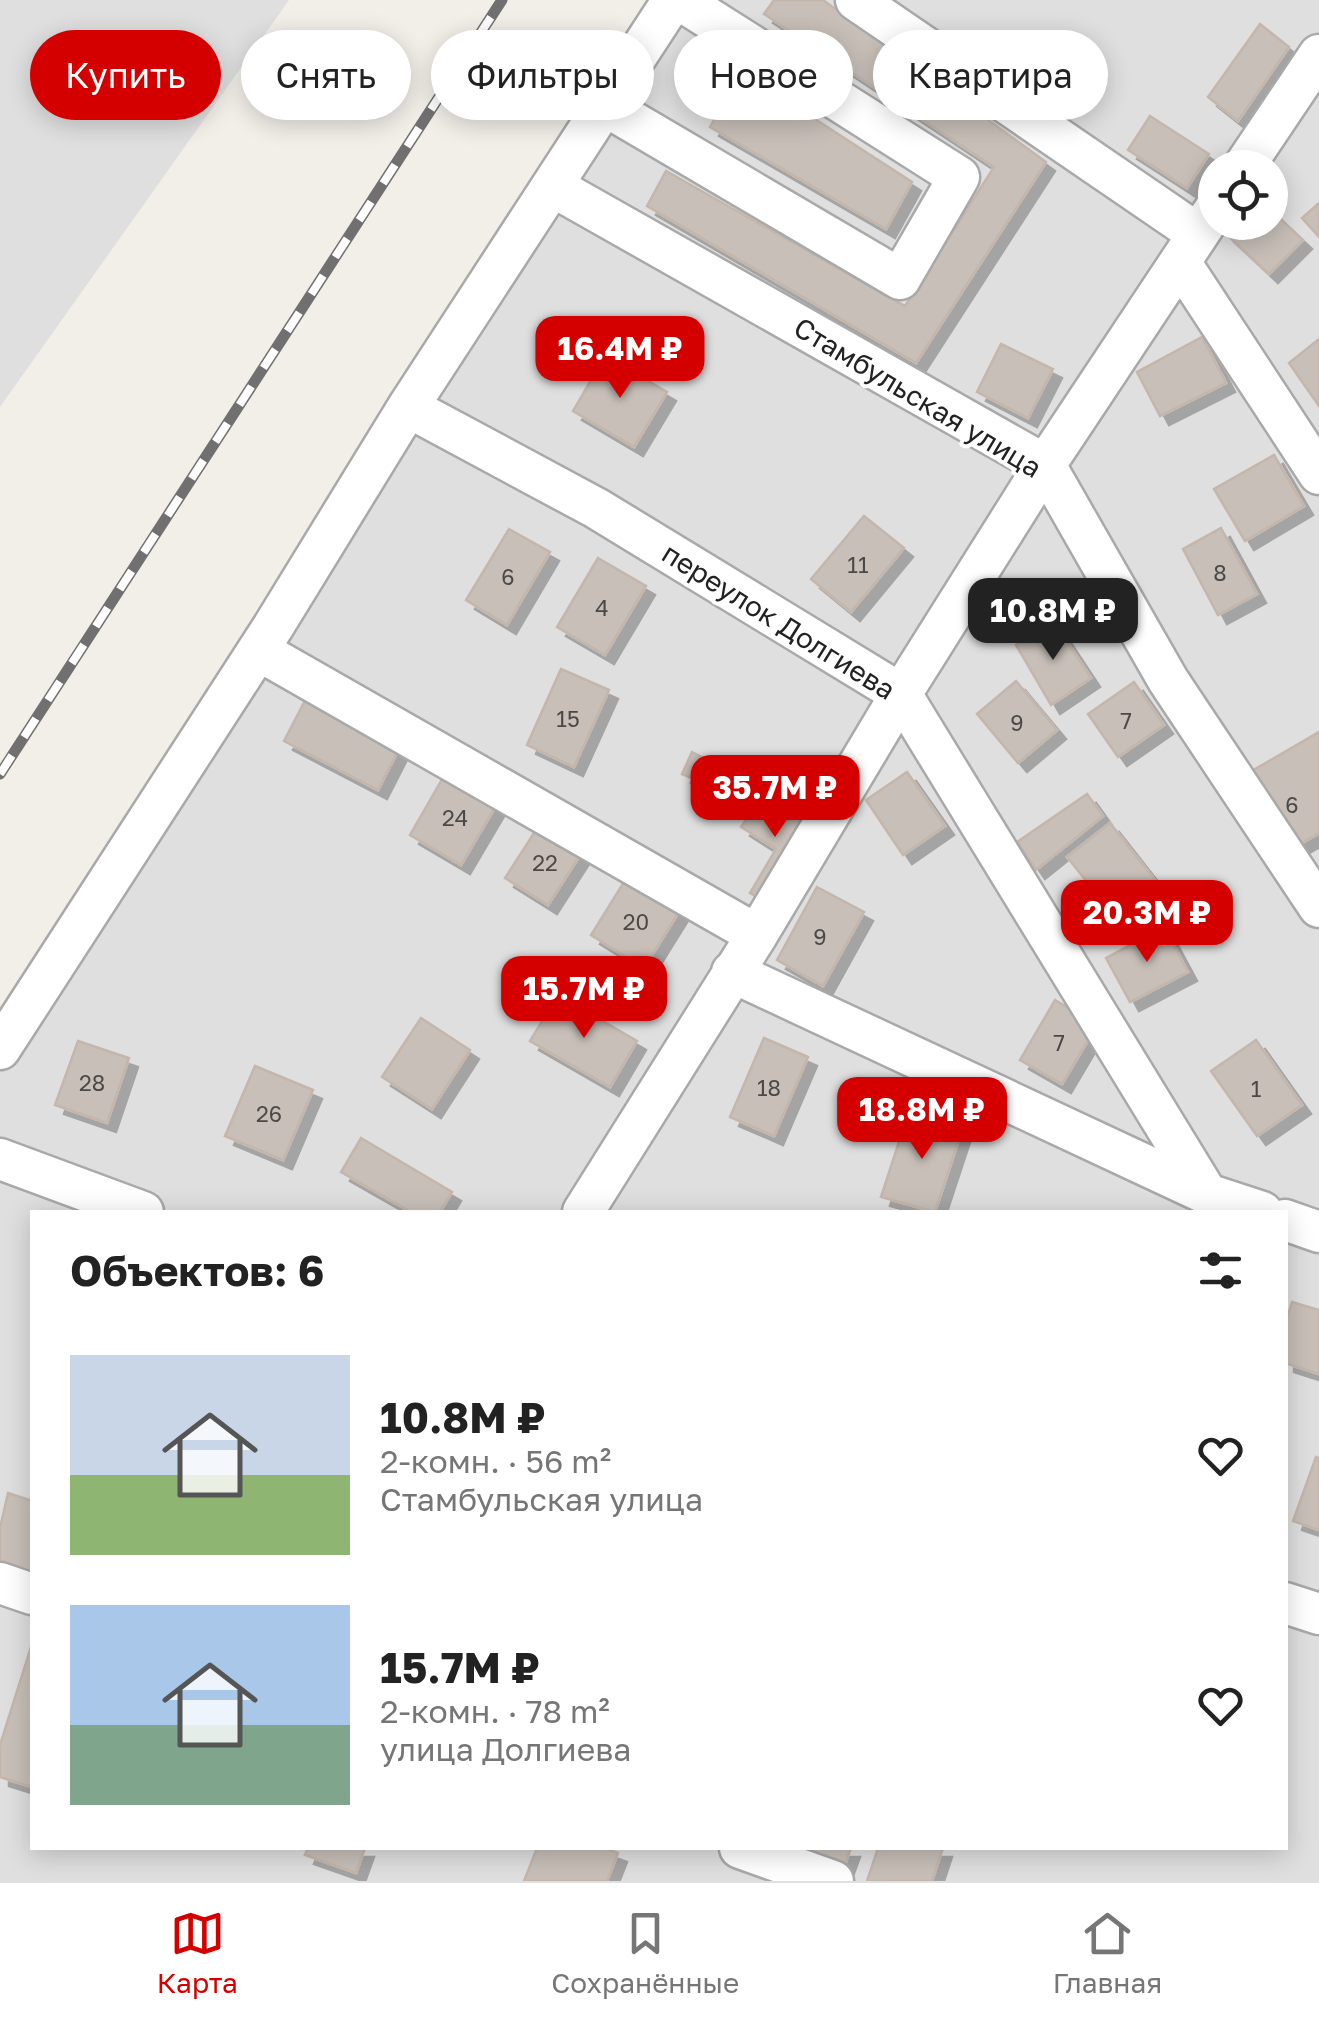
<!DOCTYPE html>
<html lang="ru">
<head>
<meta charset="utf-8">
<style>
  :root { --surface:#fff; --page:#f2f2f2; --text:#222; --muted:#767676; --line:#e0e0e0; --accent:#d40000 }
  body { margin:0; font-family:"Golos Text",sans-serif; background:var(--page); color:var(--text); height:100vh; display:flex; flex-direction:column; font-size:38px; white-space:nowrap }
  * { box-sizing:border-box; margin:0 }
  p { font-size:32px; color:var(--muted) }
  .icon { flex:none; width:55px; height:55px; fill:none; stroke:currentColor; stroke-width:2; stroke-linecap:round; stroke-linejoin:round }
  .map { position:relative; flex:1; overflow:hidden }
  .panel { position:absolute; left:30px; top:1210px; width:1258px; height:640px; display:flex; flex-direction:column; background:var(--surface); border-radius:0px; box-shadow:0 5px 25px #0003 }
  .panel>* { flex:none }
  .guide { position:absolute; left:30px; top:30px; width:1260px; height:90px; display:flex; gap:20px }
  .controls { position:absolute; left:1198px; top:150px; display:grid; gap:20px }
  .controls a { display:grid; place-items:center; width:90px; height:90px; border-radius:50%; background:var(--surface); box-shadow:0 5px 25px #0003; font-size:50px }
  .price { position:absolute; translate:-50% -85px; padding:0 22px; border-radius:20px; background:var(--accent); color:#fff; font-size:32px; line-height:65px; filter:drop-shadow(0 2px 5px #0008) }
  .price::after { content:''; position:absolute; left:50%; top:60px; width:30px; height:22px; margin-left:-15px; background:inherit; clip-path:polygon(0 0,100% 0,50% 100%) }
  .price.on { background:#222; color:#fff }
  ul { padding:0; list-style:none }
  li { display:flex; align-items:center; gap:30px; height:250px; padding:0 40px }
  li span { display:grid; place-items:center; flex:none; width:280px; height:200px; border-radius:0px; color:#555 }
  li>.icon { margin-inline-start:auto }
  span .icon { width:120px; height:120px; fill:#fffc; stroke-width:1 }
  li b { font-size:42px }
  h2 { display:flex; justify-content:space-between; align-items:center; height:120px; padding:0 40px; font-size:42px }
  .pill { padding:0 35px; border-radius:45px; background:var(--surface); box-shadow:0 5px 25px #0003; font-size:35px; line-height:90px }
  .pill.on { background:var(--accent); color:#fff }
  .menu { display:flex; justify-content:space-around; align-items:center; height:140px; border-top:2px solid var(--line); background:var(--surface); font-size:28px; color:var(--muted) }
  .menu a { display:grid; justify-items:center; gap:5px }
  .menu .on { color:var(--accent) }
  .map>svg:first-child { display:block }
  .residential { fill:#e0dfdf; fill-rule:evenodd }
  .building { fill:#c7bfb8; stroke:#c4b6ab; stroke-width:2.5; filter:url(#shadow) }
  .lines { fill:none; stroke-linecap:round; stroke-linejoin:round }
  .minor-casing { stroke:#a9a9a9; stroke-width:45 }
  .minor { stroke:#fff; stroke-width:40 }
  .rail-casing { stroke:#707070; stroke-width:11 }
  .rail { stroke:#fff; stroke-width:8; stroke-dasharray:22; stroke-linecap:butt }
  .labels { text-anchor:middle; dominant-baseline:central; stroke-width:8; stroke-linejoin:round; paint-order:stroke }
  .number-label { font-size:22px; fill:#4b4948 }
  .street-label { font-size:28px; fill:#222; stroke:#fff }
</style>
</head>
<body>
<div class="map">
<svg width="1319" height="1881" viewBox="0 0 1319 1881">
  <defs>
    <filter id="shadow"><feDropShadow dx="9" dy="9" stdDeviation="0" flood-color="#0004"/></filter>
  </defs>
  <rect width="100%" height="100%" fill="#f2efe9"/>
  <!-- residential -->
  <path class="residential" d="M0,0H289L0,407Z
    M673,0H1319V1881H0V1049ZM1215,168H1270V222H1215ZM32,1212H1285V1848H32Z"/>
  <!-- building -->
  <path class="building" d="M774,0H823L1046,162L916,363L647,206L666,171L905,306L994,167L764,14Z
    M1260,24L1289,47L1238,121L1208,97Z
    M741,71L912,182L886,229L710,127Z
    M1150,116L1209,154L1187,188L1128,150Z
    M1319,203V237L1302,218Z
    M1270,209L1303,240L1269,274L1225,233L1236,222H1270Z
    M1202,337L1226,383L1160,416L1137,372Z
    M1319,339V406L1289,363Z
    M1001,344L1053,369L1028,418L977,392Z
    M605,356L667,392L634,447L573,411Z
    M1274,455L1304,506L1245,541L1214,489Z
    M864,516L904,548L851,612L811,579Z
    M1221,528L1257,594L1218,615L1183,549Z
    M509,529L550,552L507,625L466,600Z
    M598,558L646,586L605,655L557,627Z
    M1054,622L1091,678L1051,705L1016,645Z
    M561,669L609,690L574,767L527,745Z
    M1016,681L1057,730L1018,763L977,714Z
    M1134,682L1164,725L1118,757L1088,714Z
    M309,693L403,741L378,790L284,741Z
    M1319,732V833L1295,847L1245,775Z
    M692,752L750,782L741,799L682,774Z
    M448,769L500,799L461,865L410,835Z
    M907,772L945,826L903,855L866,800Z
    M1087,794L1103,816L1036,870L1017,842Z
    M762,797L812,824L764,901L750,893L776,849L741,827Z
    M543,819L586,846L548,905L505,878Z
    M1110,823L1158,884L1115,917L1067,857Z
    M629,874L682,907L644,968L591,935Z
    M817,887L864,912L823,986L777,960Z
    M1164,927L1188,972L1130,1002L1106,958Z
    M558,995L637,1041L610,1087L530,1041Z
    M1055,1000L1097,1025L1062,1084L1020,1060Z
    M421,1018L470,1050L432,1109L382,1077Z
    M764,1038L808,1057L774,1136L730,1117Z
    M1256,1040L1302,1105L1257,1136L1211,1071Z
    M78,1041L129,1058L107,1123L55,1105Z
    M255,1066L313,1090L283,1160L225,1136Z
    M909,1111L963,1127L935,1212L881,1197Z
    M361,1138L452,1192L440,1212H411L341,1172Z
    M1292,1302L1319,1310V1374L1285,1363V1325Z
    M1316,1457L1319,1458V1530L1293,1521Z
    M8,1493L32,1501V1577L0,1566V1528Z
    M31,1647H32V1787L0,1777V1745Z
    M308,1848H365L356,1873L305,1855Z
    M537,1848H604L618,1853L607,1881H524Z
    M780,1848H851L839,1881Z
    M878,1848H943L932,1881H867Z"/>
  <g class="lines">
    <defs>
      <path id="minor" d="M856,0L1198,234
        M604,105L900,279L959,177L680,0
        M1243,168L1319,55
        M552,186L1045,465L1168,680L1319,907
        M1180,262L1319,474
        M408,407L596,508L901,694L1207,1194
        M258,650L757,935
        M732,972L1207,1194L1262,1212
        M0,1049L273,627L408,407L673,0
        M0,1159L143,1212
        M583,1212L757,935L901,694L1045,465L1215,209
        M1285,1220L1319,1232
        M0,1583L32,1594
        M1285,1603L1319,1614
        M740,1848L833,1881"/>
    </defs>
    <!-- minor casing -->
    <use href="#minor" class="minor-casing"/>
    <!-- minor -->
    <use href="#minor" class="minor"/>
    <defs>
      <path id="rail" d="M0,774L502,0"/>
    </defs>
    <!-- rail casing -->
    <use href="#rail" class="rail-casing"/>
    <!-- rail -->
    <use href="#rail" class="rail"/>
  </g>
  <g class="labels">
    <!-- number labels -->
    <g class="number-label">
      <text x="858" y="564">11</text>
      <text x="1220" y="572">8</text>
      <text x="508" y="576">6</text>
      <text x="602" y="607">4</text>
      <text x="568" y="718">15</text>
      <text x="1126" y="720">7</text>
      <text x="1017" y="722">9</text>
      <text x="1292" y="804">6</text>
      <text x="455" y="817">24</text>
      <text x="545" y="862">22</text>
      <text x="636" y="921">20</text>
      <text x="820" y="936">9</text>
      <text x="1059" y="1042">7</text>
      <text x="92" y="1082">28</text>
      <text x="769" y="1087">18</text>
      <text x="1256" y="1088">1</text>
      <text x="269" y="1113">26</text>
    </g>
    <!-- street labels -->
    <g class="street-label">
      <text transform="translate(918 397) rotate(31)">Стамбульская улица</text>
      <text transform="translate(779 621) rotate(32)">переулок Долгиева</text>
    </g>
  </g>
</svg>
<div class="controls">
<a><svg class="icon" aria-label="locate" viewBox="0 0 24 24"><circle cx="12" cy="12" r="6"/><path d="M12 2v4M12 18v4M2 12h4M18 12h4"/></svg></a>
</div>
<b class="price" style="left:620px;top:401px">16.4M ₽</b>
<b class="price on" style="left:1053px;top:663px">10.8M ₽</b>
<b class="price" style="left:775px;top:840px">35.7M ₽</b>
<b class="price" style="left:1147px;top:965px">20.3M ₽</b>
<b class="price" style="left:584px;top:1041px">15.7M ₽</b>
<b class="price" style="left:922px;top:1162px">18.8M ₽</b>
<div class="guide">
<a class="pill on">Купить</a>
<a class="pill">Снять</a>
<a class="pill">Фильтры</a>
<a class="pill">Новое</a>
<a class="pill">Квартира</a>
</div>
<section class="panel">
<h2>Объектов: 6<svg class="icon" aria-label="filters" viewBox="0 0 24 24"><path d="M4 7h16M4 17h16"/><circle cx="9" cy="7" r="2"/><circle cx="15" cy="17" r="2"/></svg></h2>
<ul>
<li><span style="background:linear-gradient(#c9d6e8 60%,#8fb573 0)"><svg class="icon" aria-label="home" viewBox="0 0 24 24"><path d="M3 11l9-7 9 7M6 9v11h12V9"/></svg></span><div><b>10.8M ₽</b><p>2-комн. · 56 m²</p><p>Стамбульская улица</p></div><svg class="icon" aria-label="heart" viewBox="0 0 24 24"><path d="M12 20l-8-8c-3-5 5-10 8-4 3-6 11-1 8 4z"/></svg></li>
<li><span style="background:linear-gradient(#a9c7e8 60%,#7fa58c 0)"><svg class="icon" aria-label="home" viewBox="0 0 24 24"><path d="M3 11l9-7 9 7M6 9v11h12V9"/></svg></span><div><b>15.7M ₽</b><p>2-комн. · 78 m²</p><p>улица Долгиева</p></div><svg class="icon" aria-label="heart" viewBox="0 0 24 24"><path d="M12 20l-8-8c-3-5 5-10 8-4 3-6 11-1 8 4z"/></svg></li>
</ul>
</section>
</div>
<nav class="menu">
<a class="on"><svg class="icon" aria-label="map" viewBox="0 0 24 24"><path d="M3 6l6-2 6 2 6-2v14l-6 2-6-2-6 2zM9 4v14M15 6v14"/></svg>Карта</a>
<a><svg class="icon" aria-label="saved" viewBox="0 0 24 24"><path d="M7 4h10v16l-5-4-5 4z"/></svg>Сохранённые</a>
<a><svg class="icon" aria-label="home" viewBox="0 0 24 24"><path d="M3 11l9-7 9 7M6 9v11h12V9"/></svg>Главная</a>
</nav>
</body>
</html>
